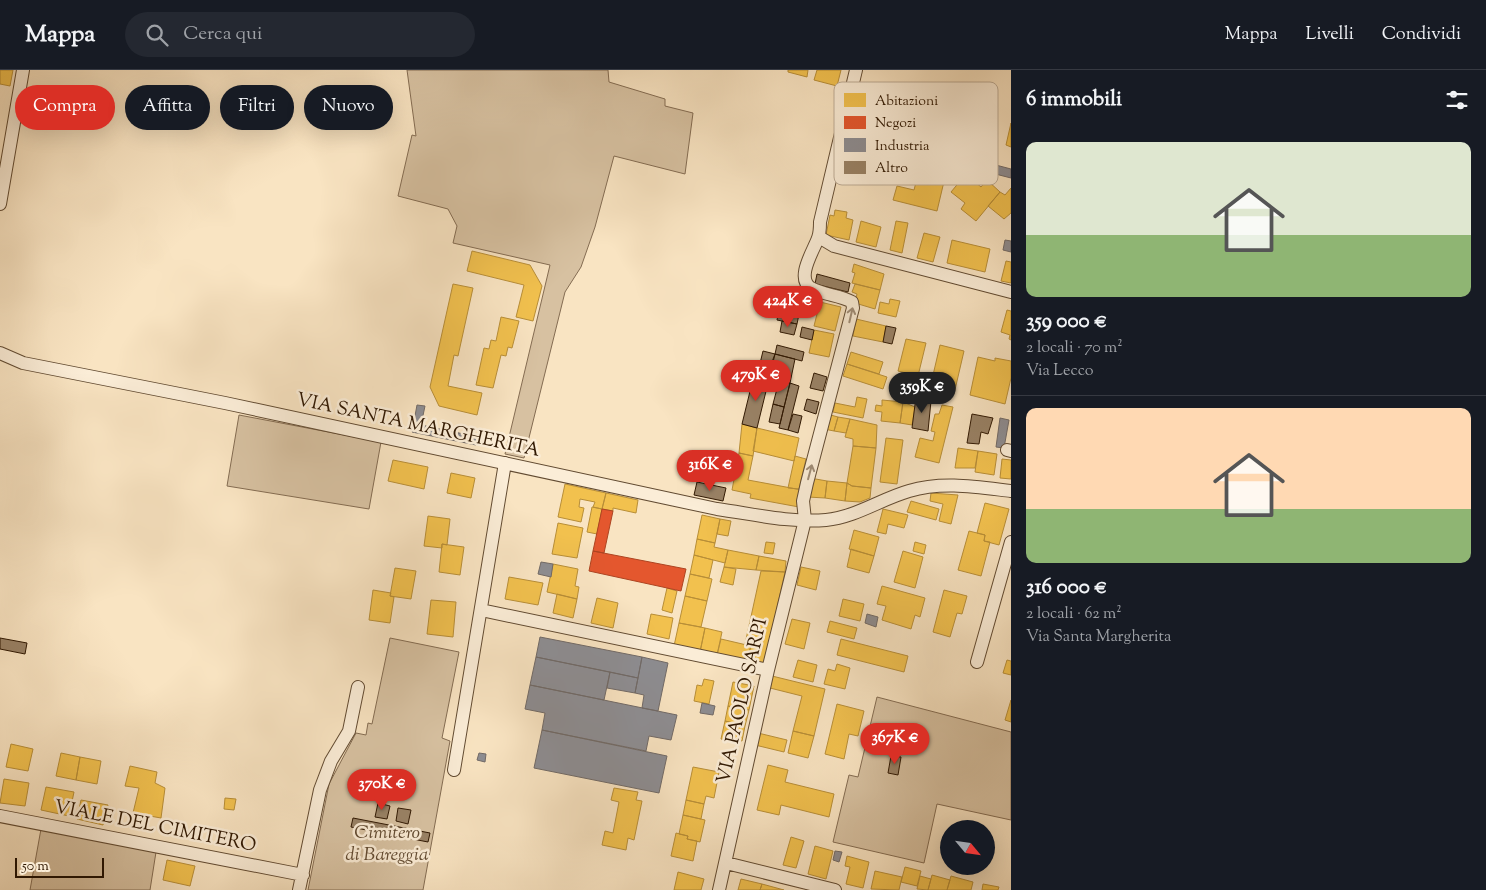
<!DOCTYPE html>
<html lang="it">
<head>
<meta charset="utf-8">
<style>
  :root { --surface:#171b24; --page:#242831; --text:#f1f3f6; --muted:#9ea1a6; --line:#363941; --accent:#d93025 }
  body { margin:0; font-family:"Sorts Mill Goudy",serif; background:var(--page); color:var(--text); height:100vh; display:flex; flex-direction:column; font-size:19px; white-space:nowrap }
  * { box-sizing:border-box; margin:0 }
  p { font-size:16px; color:var(--muted) }
  .icon { flex:none; width:28px; height:28px; fill:none; stroke:currentColor; stroke-width:2; stroke-linecap:round; stroke-linejoin:round }
  .map { position:relative; flex:1; overflow:hidden }
  .side { display:flex; flex-direction:column; background:var(--surface); width:475px }
  .side>* { flex:none }
  .hud { position:absolute; left:15px; top:15px; width:475px; height:45px; display:flex; gap:10px }
  .needle { width:32px; rotate:119deg }
  .buttons { position:absolute; left:940px; top:750px; display:grid; gap:10px }
  .buttons a { display:grid; place-items:center; width:55px; height:55px; border-radius:50%; background:var(--surface); box-shadow:0 5px 20px #0002; font-size:25px }
  .scale { position:absolute; left:15px; bottom:12px; width:89px; box-sizing:border-box; padding-left:5px; border:2px solid #301802; border-top:0; font-size:14px; line-height:18px; white-space:nowrap; color:#301802; -webkit-text-stroke:4px #fbedd7; paint-order:stroke }
  .price { position:absolute; translate:-50% -42px; padding:0 11px; border-radius:18px; background:var(--accent); color:#fff; font-size:16px; line-height:32px; filter:drop-shadow(0 1px 2px #0008) }
  .price::after { content:''; position:absolute; left:50%; top:30px; width:15px; height:11px; margin-left:-8px; background:inherit; clip-path:polygon(0 0,100% 0,50% 100%) }
  .price.on { background:#222; color:#fff }
  ul { padding:0; list-style:none }
  li { display:grid; align-content:center; gap:10px; height:265px; padding:0 15px }
  li+li { border-top:1px solid var(--line) }
  li span { display:grid; place-items:center; height:155px; border-radius:10px; color:#555 }
  li>.icon { margin-inline-start:auto }
  span .icon { width:90px; height:90px; fill:#fffc; stroke-width:1 }
  li b { font-size:21px }
  h2 { display:flex; justify-content:space-between; align-items:center; height:60px; padding:0 15px; font-size:21px }
  .pill { padding:0 18px; border-radius:22px; background:var(--surface); box-shadow:0 5px 20px #0002; font-size:18px; line-height:45px }
  .pill.on { background:var(--accent); color:#fff }
  header { display:flex; align-items:center; gap:30px; box-sizing:border-box; height:70px; padding:0 25px; background:var(--surface); border-bottom:1px solid var(--line) }
  header strong { font-size:24px }
  nav { display:flex; gap:28px; margin-inline-start:auto; font-size:18px }
  .search { width:350px; height:45px; background:var(--page); display:flex; align-items:center; gap:12px; box-sizing:border-box; padding:0 18px; border-radius:28px; color:var(--muted); font-size:19px }
  main { display:flex; flex:1; min-height:0 }
  .map>svg:first-child { display:block }
  .green { fill:#d7c1a1; stroke:#846c52 }
  .homes { fill:#f2c14e; stroke:#b88e37 }
  .shops { fill:#e4572e; stroke:#ae4421 }
  .industry { fill:#8d8d92; stroke:#716a67 }
  .building { fill:#998266; stroke:#301802 }
  .lines { fill:none; stroke-linecap:round; stroke-linejoin:round }
  .minor-casing { stroke:#624b32; stroke-width:14 }
  .minor { stroke:#fbedd7; stroke-width:12 }
  .oneway { stroke:#a08d77 }
  .labels { text-anchor:middle; dominant-baseline:central; stroke-width:5; stroke-linejoin:round; paint-order:stroke }
  .street-label { font-size:19px; fill:#301802; stroke:#fbedd7 }
  .park-label { font-size:19px; font-style:italic; fill:#624b32; stroke:#fbedd7 }
  .key { fill:#fbedd7; stroke:#bead97; stroke-width:1 }
  .key-label { font-size:14px; fill:#301802 }
</style>
</head>
<body>
<header>
<strong>Mappa</strong>
<div class="search"><svg class="icon" aria-label="search" viewBox="0 0 24 24"><circle cx="10" cy="10" r="6"/><path d="M15 15l6 6"/></svg>Cerca qui</div>
<nav><a>Mappa</a><a>Livelli</a><a>Condividi</a></nav>
</header>
<main>
<div class="map">
<svg width="1011" height="820" viewBox="0 0 1011 820">
  <rect width="100%" height="100%" fill="#f9e4c2"/>
  <filter id="stains"><feTurbulence type="fractalNoise" baseFrequency=".004" numOctaves="4"/><feColorMatrix values="0 0 0 0 .2 0 0 0 0 .09 0 0 0 0 .02 0 0 0 .5 -.17"/></filter>
  <radialGradient id="worn" r=".72"><stop offset=".6" stop-color="#630" stop-opacity="0"/><stop offset="1" stop-color="#630" stop-opacity=".3"/></radialGradient>
  <!-- green -->
  <path class="green" d="M407,0H608L609,12L665,29V36L693,43L685,104L614,86L595,157L581,197L565,222L524,388L505,384L550,195L453,173L457,156L448,139L398,126L412,65L416,66Z
    M239,345L381,372L369,439L227,416Z
    M390,568L459,582L442,668L450,671L423,820H308L329,714L356,663L366,665L368,653L372,654Z
    M877,627L1011,662V750L937,734L924,793L833,772L849,705L858,707Z
    M41,759L156,782L150,820H30Z"/>
  <!-- homes -->
  <path class="homes" d="M0,0H13L10,16L0,14Z
    M788,0H808L807,7L788,2Z
    M817,0H841L837,16L814,10Z
    M1011,53V77L1006,75Z
    M920,97L946,103L937,141L893,130L897,116L914,120Z
    M966,104L981,117L987,110L1000,122L976,151L961,139L965,133L951,122Z
    M1011,118V143L1004,149L988,136L1000,122L1005,125Z
    M835,140L847,142L846,148L853,150L849,170L826,165L830,145L834,146Z
    M861,151L881,157L876,177L856,172Z
    M896,151L908,153L902,183L890,180Z
    M924,163L940,167L933,192L917,188Z
    M952,170L990,179L985,202L947,193Z
    M472,181L530,195L542,216L533,251L516,247L524,215L467,201Z
    M1006,191L1011,192V213L1001,211Z
    M854,194L884,204L880,220L852,213L855,203L852,202Z
    M453,214L473,218L458,286L454,285L448,316L482,323L477,345L439,336L430,317Z
    M855,214L880,220L875,239L855,233L857,224L852,222Z
    M890,229L900,231L896,247L878,243L880,232L889,234Z
    M820,232L841,237L835,261L814,256Z
    M1007,240L1011,241V270L1009,269L1010,265L1001,262Z
    M501,247L519,251L512,278L508,277L506,286L501,285L493,318L476,315L484,278L489,279L491,270L496,271Z
    M856,249L886,256L883,272L853,266Z
    M814,260L834,264L829,287L809,283Z
    M906,269L926,273L918,306L898,301Z
    M940,275L964,281L954,324L930,318Z
    M851,282L883,292L879,304L847,294Z
    M978,287L995,291V288L1011,291V308L1005,334L970,325Z
    M847,294L887,307L883,319L843,306Z
    M857,327L867,329L863,348L833,342L835,333L855,337Z
    M882,330L903,332L900,353L881,351L882,342L875,341L876,335L882,336Z
    M903,332L915,337L912,355L900,353Z
    M942,335L953,337L939,393L915,387L920,368L933,371L935,362L931,361L935,344H939Z
    M827,344L838,347L834,361L824,359Z
    M838,347L850,349L846,363L834,361Z
    M850,349L877,355L876,378L853,376V369L845,367Z
    M742,354L757,358L753,386L739,383Z
    M757,358L799,368L794,391L753,381Z
    M886,368L903,370L897,414L880,412Z
    M853,376L876,378L871,418L852,416L847,413Z
    M958,378L978,381L975,398H955Z
    M978,381L997,384L994,405L975,402Z
    M739,383L753,386L748,410L802,420L799,437L750,428L751,424L732,420Z
    M795,386L806,389L799,419L788,418Z
    M1002,389L1011,390V409L1000,408Z
    M393,390L428,397L424,419L388,411Z
    M451,403L475,408L471,428L447,423Z
    M810,408L827,411L825,428L808,427Z
    M827,411L847,413L845,431L825,428Z
    M847,413L852,416L871,418L870,428L860,432L845,431Z
    M565,414L606,423L602,439L593,437L595,432L580,429L579,437L584,438L581,452L558,447Z
    M606,423L638,430L636,443L613,438V441L602,439Z
    M931,423L958,425L951,454L939,451L943,434L930,431Z
    M911,431L939,439L936,450L907,442Z
    M985,433L1009,439L999,475L984,471L985,465L977,463Z
    M592,437L602,439L597,464L587,462Z
    M883,439L908,445L904,458L888,454L886,464L877,462Z
    M702,445L720,449L715,473L697,469Z
    M428,446L450,449L447,475L442,474V478L424,476Z
    M720,449L731,451L728,466L717,464Z
    M558,453L583,458L577,488L552,484Z
    M854,460L879,467L874,486L849,479Z
    M969,461L985,465L984,471L990,472L981,506L958,500Z
    M697,469L715,473L714,477L728,480L725,493L694,485Z
    M766,472L775,473L773,484L764,483Z
    M915,472L926,475L924,484L913,481Z
    M442,474L464,477L460,505L439,502Z
    M851,479L874,486L869,503L847,497Z
    M728,480L759,486L756,500L724,497Z
    M903,481L923,487L915,518L894,512Z
    M694,485L713,490L709,508L690,504Z
    M759,486L786,491L785,502L756,500Z
    M553,494L578,499L575,516L579,517L577,529L547,522Z
    M724,497L736,499L733,515L720,512Z
    M801,497L820,501L816,520L797,515Z
    M395,498L416,501L411,529L390,526Z
    M761,501L785,502L764,596L746,592L751,576L745,574Z
    M690,504L712,509L707,531L685,526Z
    M509,507L543,513L538,535L505,529Z
    M882,516L925,528L920,547L915,545L911,559L882,550L886,536L877,534Z
    M667,518L677,521L672,543L662,540Z
    M373,520L391,523L390,526L394,527L390,553L369,550Z
    M944,520L967,526L962,544L957,543L950,567L933,562Z
    M557,524L577,529L573,548L553,543Z
    M685,526L707,531L701,557L679,553Z
    M597,528L618,533L613,558L591,553Z
    M843,529L864,534L860,551L839,546Z
    M431,530L456,532L453,567L427,564Z
    M651,544L673,548L669,569L647,564Z
    M792,549L810,553L804,579L785,574Z
    M830,551L857,558L854,569L827,562Z
    M679,553L705,558L700,582L674,576Z
    M705,558L722,562L717,585L700,582Z
    M721,569L751,576L746,592L717,585Z
    M841,569L908,586L904,602L837,585Z
    M798,590L817,595L813,612L793,607Z
    M1007,590L1011,591V605L1003,603Z
    M837,594L850,598L845,619L824,614L828,599L835,601Z
    M772,606L825,619L814,666L793,661L802,626L770,618Z
    M704,609L714,611L709,634L694,631L697,615L702,616Z
    M733,612L754,616L749,640L728,636Z
    M1011,630V652L1005,650Z
    M837,634L864,641L858,666L849,664L844,689L825,684Z
    M728,636L749,640L745,656L725,651Z
    M725,651L745,656L742,671L735,669V672L721,669Z
    M793,661L814,666L808,688L788,683Z
    M758,663L787,670L784,682L755,675Z
    M11,674L33,679L28,701L6,697Z
    M61,683L80,687L76,710L56,706Z
    M80,687L101,691L97,714L76,710Z
    M768,695L788,700L785,712L834,724L829,747L781,735L779,745L757,740Z
    M130,696L157,702L155,713L165,718L161,748L133,743L139,718L125,716Z
    M693,697L719,702L714,728L706,726L704,734L686,730Z
    M4,709L29,713L25,736L0,733Z
    M46,717L74,722L69,746L41,740Z
    M614,718L638,722L636,730L642,731L634,770L628,768L626,780L602,775L605,761L613,763L619,732L611,730Z
    M225,728L236,729L234,740L224,739Z
    M81,730L108,735L103,755L77,749Z
    M686,730L704,734L701,749L683,745Z
    M683,745L705,750L700,772L687,769L688,766L679,764Z
    M676,763L688,766L687,769L697,771L693,791L671,786Z
    M791,767L804,771L796,798L783,795Z
    M815,776L833,781L826,809L808,804Z
    M847,786L869,792L863,818L846,814L850,797L845,796Z
    M167,790L195,796L190,816L163,810Z
    M905,797L921,801L917,816L901,812Z
    M875,801L902,807L899,820L871,819Z
    M678,802L704,809L701,820H674Z
    M932,805L950,810L947,820H928Z
    M920,806L931,809L928,820L917,819Z
    M951,806L973,812L971,820H947Z
    M741,809L762,814L760,820H738Z
    M762,814L784,820H760Z
    M983,814L999,817L998,820H982Z"/>
  <!-- shops -->
  <path class="shops" d="M602,439L613,441L604,483L593,481Z
    M593,481L686,499L681,521L589,501Z"/>
  <!-- industry -->
  <path class="industry" d="M973,89L1011,99V108L972,98Z
    M1005,170L1011,171V182L1003,180Z
    M417,335L425,336L421,355L478,367L476,375L412,362Z
    M1000,348L1009,350L1004,378L996,377Z
    M541,492L553,494L551,507L538,504Z
    M867,544L878,547L876,557L865,553Z
    M540,567L642,587L638,608L536,587Z
    M536,587L610,602L604,630L530,615Z
    M642,587L668,593L658,641L642,638L644,625L635,623Z
    M610,602L638,608L635,623L607,618Z
    M530,615L677,645L671,670L649,666L646,681L542,660L545,643L525,639Z
    M702,633L715,636L713,645L700,643Z
    M542,660L667,686L659,723L534,698Z
    M479,683L486,684L485,692L477,690Z
    M835,781L842,782L839,792L833,790Z"/>
  <!-- building -->
  <path class="building" d="M817,204L850,213L848,222L815,214Z
    M779,240L799,244L797,254L777,250Z
    M782,251L797,254L794,265L780,262Z
    M886,256L896,258L892,274L883,272Z
    M802,257L814,260L812,270L800,267Z
    M777,275L804,282L802,291L775,284Z
    M763,281L775,284L769,309L757,306Z
    M775,284L795,289L790,313L775,310L779,294L772,292Z
    M814,303L827,307L823,321L810,318Z
    M754,305L769,309L757,358L742,354Z
    M779,311L790,313L784,337L773,334Z
    M790,313L799,316L788,360L779,358Z
    M916,327L931,331L928,361L912,358Z
    M807,329L819,332L816,344L804,340Z
    M773,334L784,337L780,354L769,352Z
    M793,344L802,346L798,363L788,360Z
    M972,344L993,348L988,364L981,362L979,374L967,373Z
    M697,412L726,418L723,431L694,425Z
    M0,568L27,573L25,584L0,579Z
    M891,686L901,687L898,705L888,703Z
    M378,733L390,736L387,749L375,747Z
    M398,738L411,740L408,754L396,751Z
    M353,748L430,763L428,772L351,757Z"/>
  <g class="lines">
    <defs>
      <path id="minor" d="M0,134L23,0
        M819,167L834,176L1011,222
        M0,283L23,293L225,333L717,439C753,444 790,453 826,450C856,447 881,429 909,421C942,411 977,417 1011,421
        M1007,380L1011,381
        M481,540L768,600
        M977,592L1011,472
        M454,700L505,393
        M0,746L303,805
        M726,793L835,820
        M299,820L320,720L331,691L349,661L358,617
        M719,820L768,600L805,450L803,431L807,413L853,238L852,232C840,225 823,225 811,218C795,208 814,180 818,168C820,163 820,157 820,152L856,0"/>
    </defs>
    <!-- minor casing -->
    <use href="#minor" class="minor-casing"/>
    <!-- minor -->
    <use href="#minor" class="minor"/>
  </g>
  <!-- one-way arrows -->
  <defs><path id="oneway-shaft" d="M-6 0H5M1.5-3L5.5 0L1.5 3" fill="none" stroke-width="1.6" stroke-linecap="round" stroke-linejoin="round" transform="scale(1.25)"/></defs>
  <g class="oneway">
    <use href="#oneway-shaft" transform="translate(851 245) rotate(-77)"/>
    <use href="#oneway-shaft" transform="translate(810 402) rotate(-75)"/>
  </g>
  <g class="labels">
    <!-- street labels -->
    <g class="street-label">
      <text transform="translate(418 356) rotate(12)">VIA SANTA MARGHERITA</text>
      <text transform="translate(743 631) rotate(-77)">VIA PAOLO SARPI</text>
      <text transform="translate(155 757) rotate(11)">VIALE DEL CIMITERO</text>
    </g>
    <!-- park labels -->
    <g class="park-label">
      <text x="387" y="763">Cimitero<tspan x="387" dy="22">di Bareggia</tspan></text>
    </g>
  </g>
  <!-- legend -->
  <rect x="834" y="12" width="164" height="103" rx="8" class="key"/>
  <rect x="844" y="23" width="22" height="14" fill="#f2c14e"/>
  <rect x="844" y="46" width="22" height="13" fill="#e4572e"/>
  <rect x="844" y="68" width="22" height="14" fill="#8d8d92"/>
  <rect x="844" y="91" width="22" height="13" fill="#998266"/>
  <g class="key-label">
    <text x="875" y="35">Abitazioni</text>
    <text x="875" y="57">Negozi</text>
    <text x="875" y="80">Industria</text>
    <text x="875" y="102">Altro</text>
  </g>
  <rect width="100%" height="100%" filter="url(#stains)"/>
  <rect width="100%" height="100%" fill="url(#worn)"/>
</svg>
<div class="buttons">
<a><svg class="needle" viewBox="-14 -14 28 28"><path d="M0-13l5 13h-10z" fill="#e53935"/><path d="M0 13l5-13h-10z" fill="#9ea1a6"/></svg></a>
</div>
<div class="scale">50 m</div>
<b class="price" style="left:788px;top:258px">424K €</b>
<b class="price" style="left:756px;top:332px">479K €</b>
<b class="price on" style="left:922px;top:344px">359K €</b>
<b class="price" style="left:710px;top:422px">316K €</b>
<b class="price" style="left:895px;top:695px">367K €</b>
<b class="price" style="left:382px;top:741px">370K €</b>
<div class="hud">
<a class="pill on">Compra</a>
<a class="pill">Affitta</a>
<a class="pill">Filtri</a>
<a class="pill">Nuovo</a>
</div>
</div>
<section class="side">
<h2>6 immobili<svg class="icon" aria-label="filters" viewBox="0 0 24 24"><path d="M4 7h16M4 17h16"/><circle cx="9" cy="7" r="2"/><circle cx="15" cy="17" r="2"/></svg></h2>
<ul>
<li><span style="background:linear-gradient(#dfe7d0 60%,#8fb573 0)"><svg class="icon" aria-label="home" viewBox="0 0 24 24"><path d="M3 11l9-7 9 7M6 9v11h12V9"/></svg></span><div><b>359 000 €</b><p>2 locali · 70 m²</p><p>Via Lecco</p></div></li>
<li><span style="background:linear-gradient(#ffd9b3 65%,#8fb573 0)"><svg class="icon" aria-label="home" viewBox="0 0 24 24"><path d="M3 11l9-7 9 7M6 9v11h12V9"/></svg></span><div><b>316 000 €</b><p>2 locali · 62 m²</p><p>Via Santa Margherita</p></div></li>
</ul>
</section>
</main>
</body>
</html>
